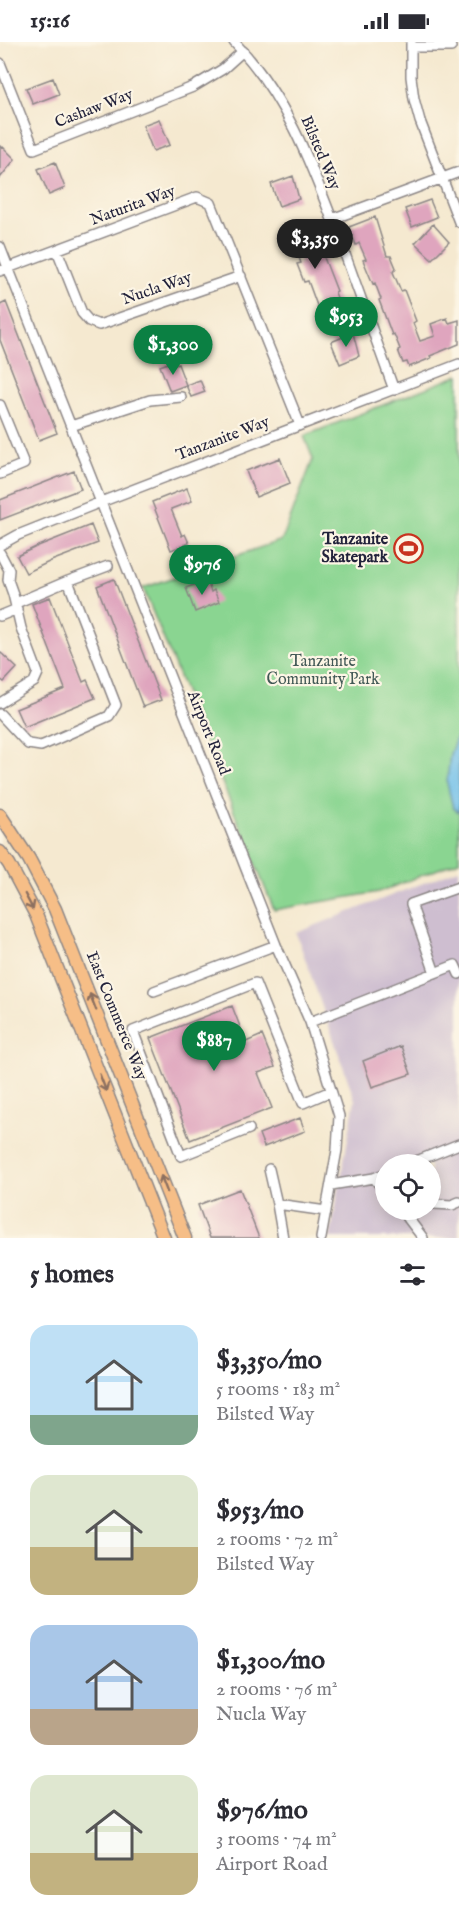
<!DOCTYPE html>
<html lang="en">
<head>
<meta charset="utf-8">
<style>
  :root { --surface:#fff; --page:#f2f2f3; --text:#2b2b33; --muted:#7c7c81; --accent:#0b8043 }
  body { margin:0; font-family:"IM FELL English",serif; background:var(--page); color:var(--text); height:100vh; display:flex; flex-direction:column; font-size:22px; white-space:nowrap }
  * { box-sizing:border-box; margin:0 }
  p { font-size:20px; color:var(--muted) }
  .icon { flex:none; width:33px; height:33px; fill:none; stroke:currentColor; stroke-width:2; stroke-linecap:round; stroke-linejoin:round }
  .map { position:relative; height:1196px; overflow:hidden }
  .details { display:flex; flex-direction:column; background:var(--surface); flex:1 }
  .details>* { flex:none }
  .fabs { position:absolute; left:375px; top:1112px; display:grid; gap:12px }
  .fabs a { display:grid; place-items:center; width:66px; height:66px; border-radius:50%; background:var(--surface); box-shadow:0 3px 15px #0003; font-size:30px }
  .price { position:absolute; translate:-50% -51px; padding:0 14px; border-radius:21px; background:var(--accent); color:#fff; font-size:20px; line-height:39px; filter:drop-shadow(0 2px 3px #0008) }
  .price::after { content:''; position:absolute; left:50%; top:36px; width:18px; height:14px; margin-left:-9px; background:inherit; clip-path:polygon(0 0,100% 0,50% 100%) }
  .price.current { background:#222; color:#fff }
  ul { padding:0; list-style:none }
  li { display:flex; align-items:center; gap:18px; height:150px; padding:0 30px }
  li span { display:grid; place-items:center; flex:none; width:168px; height:120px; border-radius:18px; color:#555 }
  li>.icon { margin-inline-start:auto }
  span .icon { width:72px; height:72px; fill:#fffc; stroke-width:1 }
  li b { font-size:26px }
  h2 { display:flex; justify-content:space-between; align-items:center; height:72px; padding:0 30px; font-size:26px }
  .status { display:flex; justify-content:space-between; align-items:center; height:42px; padding:0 30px; background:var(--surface); direction:ltr }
  .status svg { height:16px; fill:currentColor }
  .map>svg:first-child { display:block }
  .industrial { fill:#cebed0; fill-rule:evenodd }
  .green { fill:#8ad591; stroke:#567c66; stroke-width:1.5 }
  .water { fill:#6ebfea; stroke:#487092; stroke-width:1.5 }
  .building { fill:#dfa5be }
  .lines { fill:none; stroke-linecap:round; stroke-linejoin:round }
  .minor-casing { stroke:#8c8686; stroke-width:12 }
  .major-casing { stroke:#8c8686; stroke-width:15 }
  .minor { stroke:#fff; stroke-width:9 }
  .major { stroke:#f6be87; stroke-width:12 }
  .oneway { stroke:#8c7061 }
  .labels { text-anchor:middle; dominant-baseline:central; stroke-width:4.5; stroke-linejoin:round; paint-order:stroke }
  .street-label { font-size:16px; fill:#22223b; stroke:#fcf5e5 }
  .poi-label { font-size:16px; font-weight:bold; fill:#22223b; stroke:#fcf5e5; text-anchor:end }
  .park-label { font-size:16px; fill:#415855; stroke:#fcf5e5 }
</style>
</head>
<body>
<div class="status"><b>15:16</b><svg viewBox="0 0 49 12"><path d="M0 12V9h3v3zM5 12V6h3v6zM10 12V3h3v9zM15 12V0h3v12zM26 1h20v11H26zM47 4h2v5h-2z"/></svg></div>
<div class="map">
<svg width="459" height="1196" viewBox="0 0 459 1196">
  <rect width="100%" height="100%" fill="#fcf5e5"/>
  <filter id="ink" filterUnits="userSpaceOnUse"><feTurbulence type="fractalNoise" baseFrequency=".0167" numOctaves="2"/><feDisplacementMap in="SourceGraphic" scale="12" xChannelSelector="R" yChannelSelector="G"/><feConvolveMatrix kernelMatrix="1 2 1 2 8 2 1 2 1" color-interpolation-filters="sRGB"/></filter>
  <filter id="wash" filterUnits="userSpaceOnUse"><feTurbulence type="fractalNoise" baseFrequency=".008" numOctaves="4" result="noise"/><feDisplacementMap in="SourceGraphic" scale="24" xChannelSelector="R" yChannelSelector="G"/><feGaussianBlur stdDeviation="1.35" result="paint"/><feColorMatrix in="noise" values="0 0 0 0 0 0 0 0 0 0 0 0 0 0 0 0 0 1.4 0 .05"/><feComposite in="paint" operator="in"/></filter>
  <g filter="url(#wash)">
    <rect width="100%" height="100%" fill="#f5e9d0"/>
    <!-- industrial -->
    <path class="industrial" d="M459,827V1196H330L355,1058L296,891ZM386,1122H430V1167H386Z"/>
    <!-- green -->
    <path class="green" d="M459,333V819L379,850L274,868L143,546L282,498L313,417L304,394Z"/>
    <!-- water -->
    <path class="water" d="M459,689V770L453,766L447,741L450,712Z"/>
    <g id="blocks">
      <!-- building -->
      <path class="building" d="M53,36L59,52L33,62L26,46Z
        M159,77L170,103L153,109L143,83Z
        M0,104L2,106L3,105L15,117L0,136Z
        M55,120L65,146L49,153L38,127Z
        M293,134L299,157L279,164L271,142Z
        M430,158L437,175L412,185L405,167Z
        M375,175L387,214H391L396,226L393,230L401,249L404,248L411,266L416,279L413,281L420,299L435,294L431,282L447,276L449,281L459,278V302L430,314L431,316L409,325L407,320L403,321L398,308L400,307L394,292L392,293L379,258L381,257L375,241L373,242L363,218L366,217L359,201L356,203L349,185Z
        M433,182L449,200L432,217L415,201Z
        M313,186L317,196L314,197L321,214L323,213L337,249L335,250L339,262L319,269L308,239L304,240L297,222L301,221L291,195Z
        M6,260L57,391L39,398L0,298V263Z
        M353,291L359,314L340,322L331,300Z
        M171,320L173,324L178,322L186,343L170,349L160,324Z
        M200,338L205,350L191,355L186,343Z
        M280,416L290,441L256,455L246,429Z
        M74,429L81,447L0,478V458Z
        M187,446L192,459L171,467L182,494L185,492L189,501L171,508L152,460Z
        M91,483L98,501L51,519L26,531L17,514L38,504Z
        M114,537L161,658L143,665L97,544Z
        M207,538L211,550L214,548L219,560L195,570L186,546Z
        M50,555L83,640L87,638L95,656L24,685L16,667L65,647L32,562Z
        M0,610L17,626L4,640L0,637Z
        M232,964L246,1000L262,993L275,1025L258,1031L272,1066L190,1098L150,996Z
        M401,1004L411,1032L372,1045L363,1019Z
        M300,1076L305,1089L264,1105L259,1092Z
        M240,1147L259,1196H210L198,1163Z"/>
    </g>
  </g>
  <g filter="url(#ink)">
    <use href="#blocks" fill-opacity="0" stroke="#8c8686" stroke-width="1.5"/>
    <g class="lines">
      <defs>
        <path id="minor" d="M234,0C288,55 314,130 341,201C359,250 376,299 394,348
          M411,0V35L414,57L420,79L459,180
          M411,5H451
          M0,21L34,107L193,45L223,27L243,9
          M332,177L459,130
          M0,205L276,903L310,980L339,1074L337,1108L321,1196
          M57,208L82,271L89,279L99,283L241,234
          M0,229L197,155L211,161L300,383
          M0,363L24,422L0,432
          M71,384L150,358L181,355
          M0,503L18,493L101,460L459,322
          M0,511L9,528L8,538L13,552L21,586L38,631L34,640L0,661
          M16,561L68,539
          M0,574L17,567
          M0,672L28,702L41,704L109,674L116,663L68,539L108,524
          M435,931L411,862L459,845
          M154,949L276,903
          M310,980L455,923L459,932
          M249,1087L181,1114L133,989L255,941L303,1061L331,1049
          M409,1122L459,1102
          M269,1127L277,1162L326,1169
          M374,1136L386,1151
          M331,1143L374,1136L386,1131
          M430,1154L434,1162L452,1163L459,1160
          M277,1162L283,1196
          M401,1167L423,1196"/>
        <path id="major" d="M0,773L29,817L55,867L185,1196
          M0,810L9,822L36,873L164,1196"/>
      </defs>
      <!-- minor casing -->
      <use href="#minor" class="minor-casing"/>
      <!-- major casing -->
      <use href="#major" class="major-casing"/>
      <!-- minor -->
      <use href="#minor" class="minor"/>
      <!-- major -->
      <use href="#major" class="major"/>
    </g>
    <!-- one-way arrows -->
    <defs><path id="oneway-shaft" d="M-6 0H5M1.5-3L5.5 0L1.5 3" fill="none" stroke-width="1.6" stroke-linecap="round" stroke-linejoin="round" transform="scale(1.5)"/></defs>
    <g class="oneway">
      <use href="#oneway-shaft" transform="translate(29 860) rotate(62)"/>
      <use href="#oneway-shaft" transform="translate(93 960) rotate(-111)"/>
      <use href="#oneway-shaft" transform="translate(103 1041) rotate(69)"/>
      <use href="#oneway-shaft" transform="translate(164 1142) rotate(-111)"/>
    </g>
  </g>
  <!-- icons -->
  <defs>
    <symbol id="stadium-ring" viewBox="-11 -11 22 22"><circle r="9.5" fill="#fcf5e5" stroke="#c8321e" stroke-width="1.5"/><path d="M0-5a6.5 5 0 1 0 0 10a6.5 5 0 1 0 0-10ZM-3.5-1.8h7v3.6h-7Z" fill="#c8321e"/></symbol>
  </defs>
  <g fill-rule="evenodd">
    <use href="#stadium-ring" x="392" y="490" width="33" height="33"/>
  </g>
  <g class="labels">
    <!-- street labels -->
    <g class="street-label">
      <text transform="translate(94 67) rotate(-21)">Cashaw Way</text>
      <text transform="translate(320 111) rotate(67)">Bilsted Way</text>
      <text transform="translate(133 164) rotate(-20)">Naturita Way</text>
      <text transform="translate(157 247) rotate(-19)">Nucla Way</text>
      <text transform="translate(223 397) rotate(-21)">Tanzanite Way</text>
      <text transform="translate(208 691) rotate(68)">Airport Road</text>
      <text transform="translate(116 974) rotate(68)">East Commerce Way</text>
    </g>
    <!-- poi labels -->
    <g class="poi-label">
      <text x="388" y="498">Tanzanite<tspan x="388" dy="18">Skatepark</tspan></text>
    </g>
    <!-- park labels -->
    <g class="park-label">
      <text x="323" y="620">Tanzanite<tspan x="323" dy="18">Community Park</tspan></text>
    </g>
  </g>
</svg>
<div class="fabs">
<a><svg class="icon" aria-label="locate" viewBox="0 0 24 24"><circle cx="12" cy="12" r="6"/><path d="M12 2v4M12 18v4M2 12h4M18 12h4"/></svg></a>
</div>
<b class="price current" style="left:315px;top:228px">$3,350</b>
<b class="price" style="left:346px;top:306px">$953</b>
<b class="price" style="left:173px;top:334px">$1,300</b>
<b class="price" style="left:202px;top:554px">$976</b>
<b class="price" style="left:214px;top:1030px">$887</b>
</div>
<section class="details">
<h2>5 homes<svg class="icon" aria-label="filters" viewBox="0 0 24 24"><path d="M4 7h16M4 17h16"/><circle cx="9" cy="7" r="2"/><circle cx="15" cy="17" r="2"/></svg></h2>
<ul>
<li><span style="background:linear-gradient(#bfe0f5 75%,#7fa58c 0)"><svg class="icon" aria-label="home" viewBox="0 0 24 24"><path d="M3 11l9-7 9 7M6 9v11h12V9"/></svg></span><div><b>$3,350/mo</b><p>5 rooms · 183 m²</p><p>Bilsted Way</p></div></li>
<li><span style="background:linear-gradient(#dfe7d0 60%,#c2b280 0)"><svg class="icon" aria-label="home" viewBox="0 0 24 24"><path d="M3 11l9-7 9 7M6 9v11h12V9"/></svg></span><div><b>$953/mo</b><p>2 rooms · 72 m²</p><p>Bilsted Way</p></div></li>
<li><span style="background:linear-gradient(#a9c7e8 70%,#b9a48a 0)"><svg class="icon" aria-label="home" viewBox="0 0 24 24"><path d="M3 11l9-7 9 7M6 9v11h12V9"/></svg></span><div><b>$1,300/mo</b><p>2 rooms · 76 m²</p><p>Nucla Way</p></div></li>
<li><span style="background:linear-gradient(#dfe7d0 65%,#c2b280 0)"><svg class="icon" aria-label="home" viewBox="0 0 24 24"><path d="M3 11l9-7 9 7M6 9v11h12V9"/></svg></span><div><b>$976/mo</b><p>3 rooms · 74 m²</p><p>Airport Road</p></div></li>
</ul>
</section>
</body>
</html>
